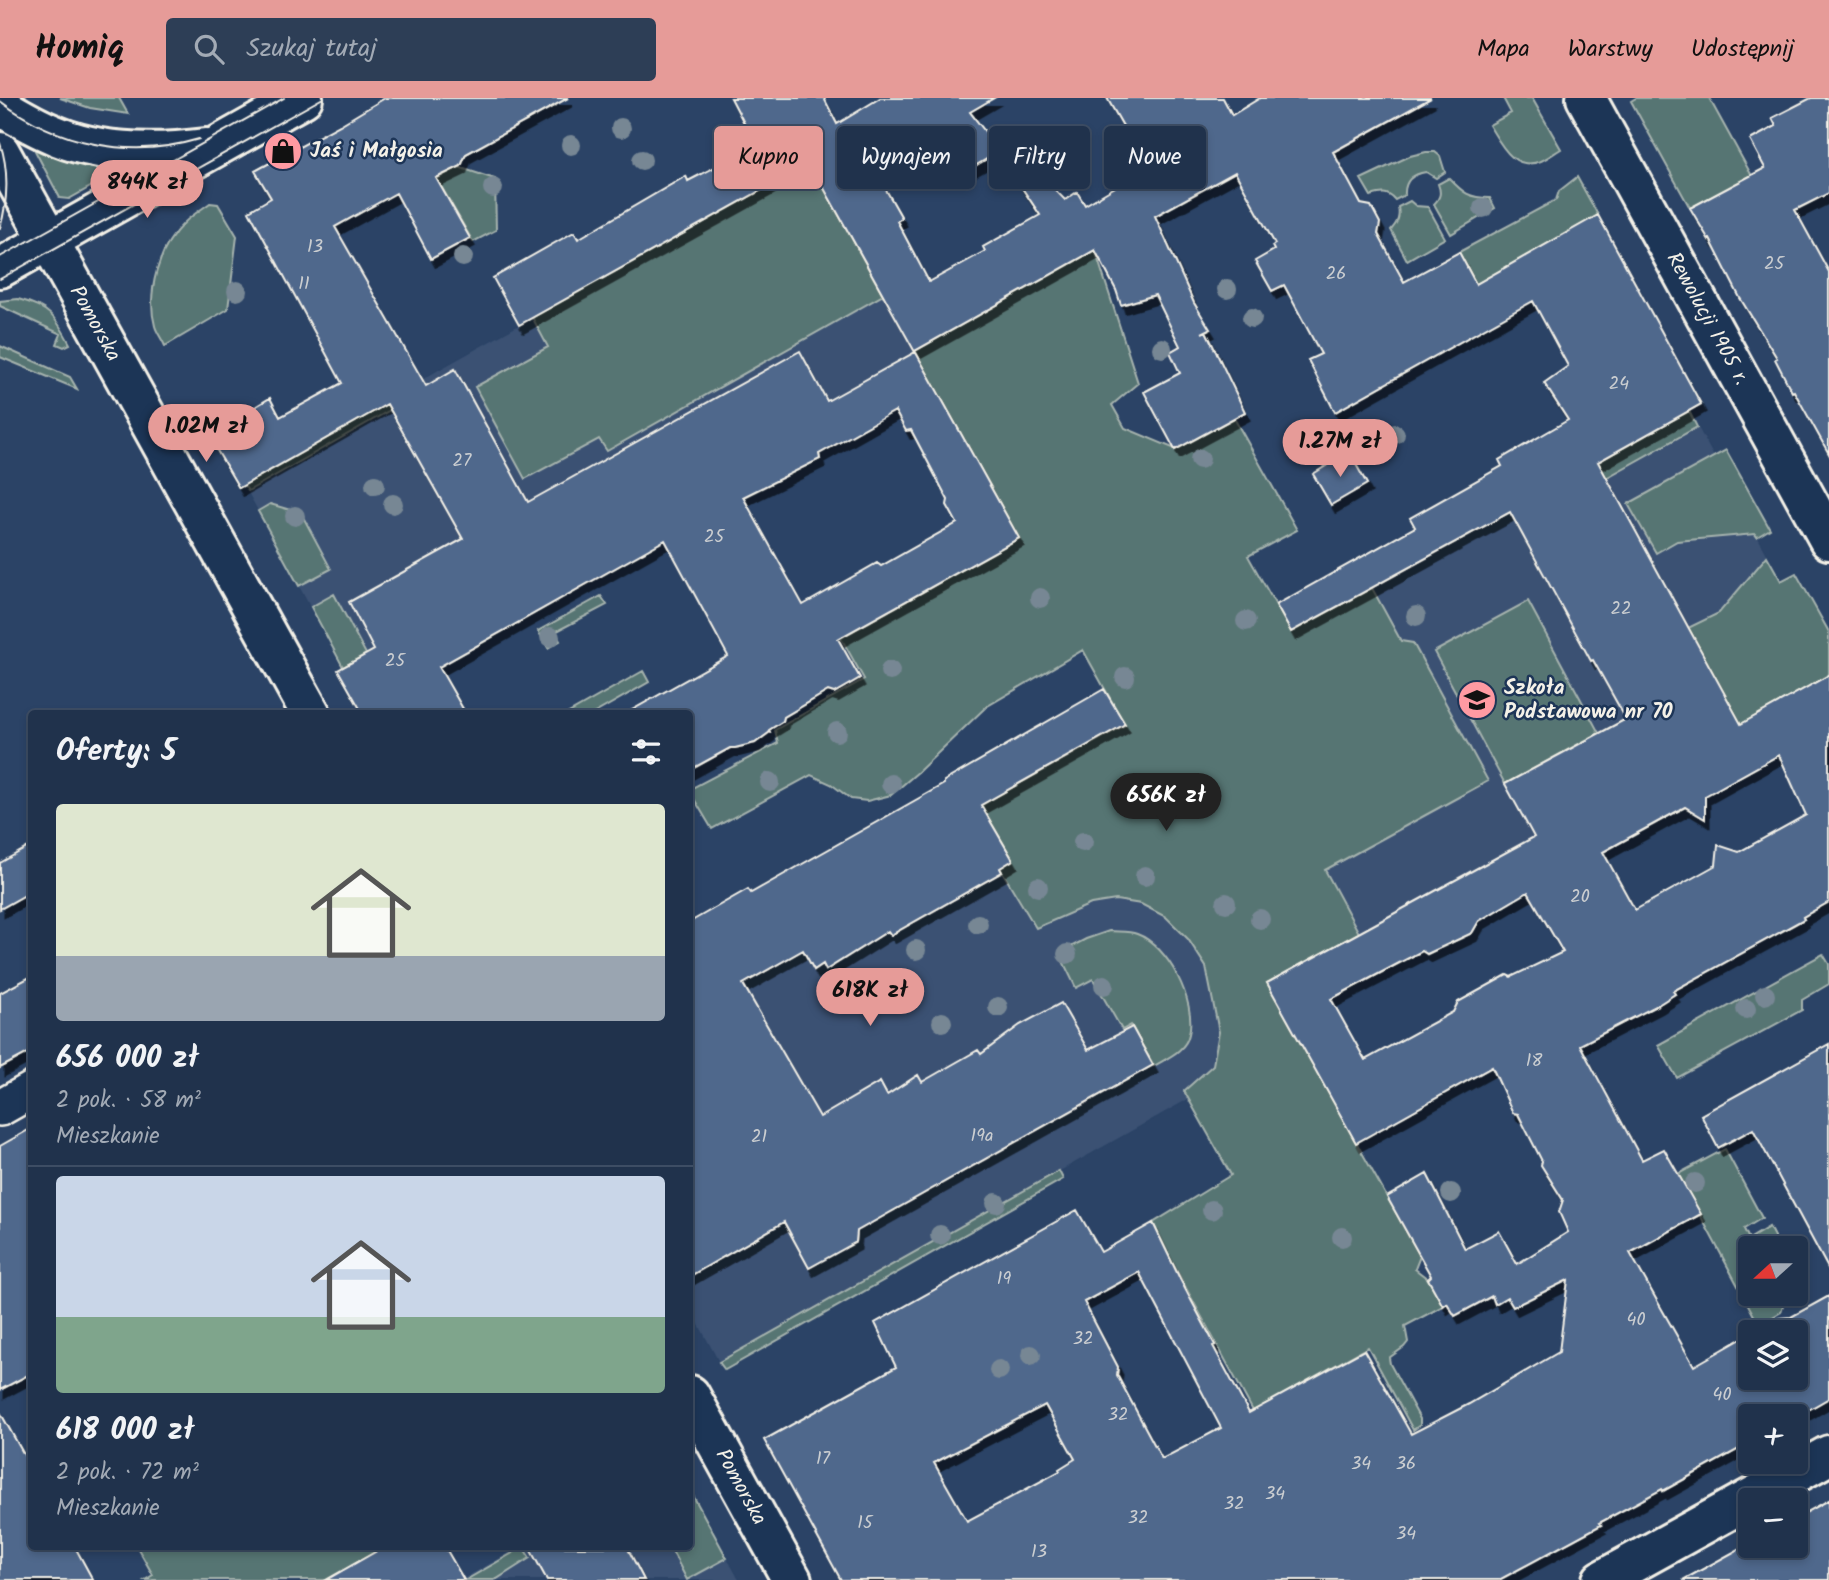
<!DOCTYPE html>
<html lang="pl">
<head>
<meta charset="utf-8">
<style>
  :root { --surface:#20324c; --page:#2d3e56; --text:#f1f3f6; --muted:#a2aab5; --line:#3d4d64; --accent:#e69b98 }
  body { margin:0; font-family:Kalam,sans-serif; background:var(--page); color:var(--text); height:100vh; display:flex; flex-direction:column; font-size:26px; white-space:nowrap }
  * { box-sizing:border-box; margin:0 }
  p { font-size:23px; color:var(--muted) }
  .icon { flex:none; width:38px; height:38px; fill:none; stroke:currentColor; stroke-width:2; stroke-linecap:round; stroke-linejoin:round }
  .map { position:relative; flex:1; overflow:hidden }
  .panel { position:absolute; left:28px; top:612px; width:665px; height:840px; display:flex; flex-direction:column; background:var(--surface); border-radius:7px; box-shadow:0 4px 10px #0003,0 0 0 2px var(--line) }
  .panel>* { flex:none }
  .hud { position:absolute; left:714px; top:28px; width:665px; height:63px; display:flex; gap:14px }
  .needle { width:46px; rotate:249deg }
  .controls { position:absolute; left:1738px; top:1138px; display:grid; gap:14px }
  .controls a { display:grid; place-items:center; width:70px; height:70px; border-radius:7px; background:var(--surface); box-shadow:0 4px 10px #0003,0 0 0 2px var(--line); font-size:35px }
  .price { position:absolute; translate:-50% -60px; padding:0 16px; border-radius:24px; background:var(--accent); color:#111; font-size:23px; line-height:46px; filter:drop-shadow(0 2px 4px #0008) }
  .price::after { content:''; position:absolute; left:50%; top:42px; width:21px; height:16px; margin-left:-10px; background:inherit; clip-path:polygon(0 0,100% 0,50% 100%) }
  .price.current { background:#222; color:#fff }
  ul { padding:0; list-style:none }
  li { display:grid; align-content:center; gap:14px; height:371px; padding:0 28px }
  li+li { border-top:2px solid var(--line) }
  li span { display:grid; place-items:center; height:217px; border-radius:7px; color:#555 }
  li>.icon { margin-inline-start:auto }
  span .icon { width:126px; height:126px; fill:#fffc; stroke-width:1 }
  li b { font-size:30px }
  h2 { display:flex; justify-content:space-between; align-items:center; height:84px; padding:0 28px; font-size:30px }
  .tag { padding:0 24px; border-radius:7px; background:var(--surface); box-shadow:0 4px 10px #0003,0 0 0 2px var(--line); font-size:24px; line-height:63px }
  .tag.current { background:var(--accent); color:#111 }
  header { display:flex; align-items:center; gap:42px; box-sizing:border-box; height:98px; padding:0 35px; background:var(--accent); color:#111 }
  header strong { font-size:33px }
  nav { display:flex; gap:38px; margin-inline-start:auto; font-size:24px }
  .search { width:490px; height:63px; background:var(--page); display:flex; align-items:center; gap:18px; box-sizing:border-box; padding:0 24px; border-radius:7px; color:var(--muted); font-size:26px }
  .map>svg:first-child { display:block }
  .built { fill:#3a5173 }
  .green { fill:#577573; stroke:#a6b3ae; stroke-width:2 }
  .building { fill:#4f678c; stroke:#f4f1e8; stroke-width:2; fill-rule:evenodd; filter:url(#shadow) }
  .lines { fill:none; stroke-linecap:round; stroke-linejoin:round }
  .minor-casing { stroke:#f4f1e8; stroke-width:40 }
  .tertiary-casing { stroke:#f4f1e8; stroke-width:44 }
  .minor { stroke:#1d3557; stroke-width:35 }
  .tertiary { stroke:#1d3557; stroke-width:38 }
  .tram { stroke:#f4f1e8; stroke-width:2 }
  .tree { fill:#778794 }
  .labels { text-anchor:middle; dominant-baseline:central; stroke-width:5; stroke-linejoin:round; paint-order:stroke }
  .number-label { font-size:18px; fill:#cbced1 }
  .poi-label { font-size:21px; font-weight:bold; fill:#f4f1e8; stroke:#1d3557; text-anchor:start }
  .street-label { font-size:21px; fill:#f4f1e8; stroke:#1d3557 }
</style>
</head>
<body>
<header>
<strong>Homiq</strong>
<div class="search"><svg class="icon" aria-label="search" viewBox="0 0 24 24"><circle cx="10" cy="10" r="6"/><path d="M15 15l6 6"/></svg>Szukaj tutaj</div>
<nav><a>Mapa</a><a>Warstwy</a><a>Udostępnij</a></nav>
</header>
<div class="map">
<svg width="1829" height="1482" viewBox="0 0 1829 1482">
  <defs>
    <filter id="shadow"><feDropShadow dx="4.5" dy="8" stdDeviation="0" flood-color="#0009"/></filter>
  </defs>
  <rect width="100%" height="100%" fill="#2b4366"/>
  <filter id="ink" filterUnits="userSpaceOnUse"><feTurbulence type="fractalNoise" baseFrequency=".0143" numOctaves="2"/><feDisplacementMap in="SourceGraphic" scale="14" xChannelSelector="R" yChannelSelector="G"/><feConvolveMatrix kernelMatrix="1 2 1 2 8 2 1 2 1" color-interpolation-filters="sRGB"/></filter>
  <g filter="url(#ink)">
    <!-- built -->
    <path class="built" d="M810,65L915,253L446,517L443,514L343,569L244,387L437,273Z
      M1689,313L1829,570V577L1267,885L1297,940L719,1264L690,1210V872L1125,626Z
      M690,1392L739,1482H461L520,1449H690Z"/>
    <!-- green -->
    <path class="green" d="M60,0H119L128,16L90,10Z
      M1503,0H1532L1561,51C1554,55 1548,60 1541,63C1513,74 1501,46 1489,27L1511,15Z
      M1636,0H1709L1752,78L1690,110L1631,3Z
      M32,47L124,70L69,101L60,100Z
      M1426,54H1435L1440,58L1445,74L1436,80L1426,74C1413,76 1404,83 1405,97L1395,102C1387,93 1381,95 1371,98L1361,81L1410,58Z
      M810,65L883,197L607,353L599,341L525,381L475,289L548,249L532,219Z
      M458,69L495,81L496,132L473,144L437,81Z
      M1577,79L1598,117L1476,186L1459,154L1556,102L1559,93Z
      M1449,80C1463,95 1469,100 1490,100L1495,110L1451,136L1434,106C1441,99 1441,94 1438,86Z
      M1410,103L1416,108L1428,109L1445,140L1407,162L1391,132C1398,124 1400,119 1398,109Z
      M210,105L218,106L237,138L228,211L165,248C162,241 157,235 155,228C146,194 159,149 184,125C192,117 202,111 210,105Z
      M1095,152L1138,285L1112,307L1125,330L1175,351L1234,320L1297,432L1248,458L1291,534L1372,490L1401,543L1413,545L1488,683L1325,772L1359,835L1267,885L1420,1158L1415,1171L1428,1181L1443,1208L1405,1228L1408,1244L1404,1249L1389,1260L1390,1266L1420,1321V1327L1413,1332L1368,1249L1253,1313L1168,1157L1153,1125L1231,1077L1184,993L1213,967L1219,934L1206,869L1188,841L1166,819L1141,806L1116,802L1091,806L1036,830L1000,770L1013,762L993,728L960,719L1125,627L1083,552L986,609L918,674L891,697L867,703L851,701L831,686L811,677L712,731L690,694V691L778,645L775,632L864,581L841,540L1019,440L915,253Z
      M18,201C49,209 56,219 70,246L64,249L57,246L61,236L0,208V203Z
      M0,248L70,279L77,291L0,259Z
      M387,306L390,312L248,393L244,387Z
      M1689,313L1697,329L1588,390L1579,375Z
      M1726,352L1770,431L1757,439L1755,436L1677,443L1656,455L1628,406Z
      M270,406L301,415L331,471L299,488L258,413Z
      M1767,458L1781,483L1796,475L1829,534V577L1723,636L1688,530L1719,515Z
      M334,496L366,556L343,569L311,509Z
      M601,498L607,507L555,534L560,543L548,550L538,533Z
      M1528,503L1599,635L1505,686L1434,554Z
      M643,573L649,584L593,616H567Z
      M1109,833C1118,834 1129,833 1137,836C1168,847 1197,904 1189,936C1186,953 1167,960 1154,968L1131,927L1122,932L1093,881L1076,890L1059,855L1086,841Z
      M1823,856L1829,866V886L1802,902V912L1677,980L1658,947Z
      M1725,1051L1762,1120L1744,1131L1749,1141L1769,1129L1780,1150H1750V1195H1789L1780,1201L1783,1207L1781,1214L1759,1227L1678,1076Z
      M1059,1073L1063,1081L725,1272L719,1264Z
      M690,1392L727,1460L687,1482L670,1449H690Z
      M137,1449H384L344,1472L350,1482H145L153,1477Z
      M523,1449L530,1460L497,1481L494,1482H466Z"/>
    <!-- building -->
    <path class="building" d="M385,0H568L466,56L461,68L436,80L470,140L431,161L396,95L335,129L426,288L455,271L528,404L800,253L827,303L915,254L810,65L519,227L493,180L574,134L578,141L686,78L688,83L756,48L731,0H824L837,26L880,0H994L970,14L1000,53L968,72L940,31L873,69L902,120L897,123L929,184L985,153L983,149L1040,117L1004,63L1017,53L1065,102L1077,94L1085,107L1147,70L1107,0H1223L1232,17L1260,0H1431L1333,54L1361,106L1371,108L1380,125L1378,136L1404,184L1459,154L1476,186L1598,117L1701,306L1598,364L1741,626L1829,577V804L1803,819L1804,821L1673,893L1675,896L1658,907L1580,947L1642,1062L1664,1051L1701,1116L1630,1155L1694,1268L1750,1236V1279H1796V1234H1754L1779,1220L1791,1219L1829,1198V1300L1796,1319V1318H1750V1345L1663,1393L1662,1391L1599,1425L1601,1427L1499,1482H841L764,1342L896,1269L875,1225L1077,1112L1101,1154L1153,1125L1181,1183L1215,1247L1213,1248L1249,1315L1364,1252L1411,1336L1469,1306L1559,1254L1568,1182L1513,1209L1507,1199L1495,1206L1492,1198L1455,1218L1447,1205L1443,1208L1428,1181L1431,1178L1387,1099L1427,1076L1465,1151L1499,1133L1517,1166L1568,1134L1559,1114L1563,1102L1541,1067L1542,1063L1518,1016L1513,1015L1492,969L1356,1045L1267,885L1534,739L1505,686L1626,621L1593,562L1591,563L1510,414L1291,534L1276,507L1415,429L1410,420L1502,368L1499,362L1568,322L1544,285L1568,268L1533,203L1335,314L1308,262L1321,256L1284,187L1272,193L1255,163L1274,152L1272,148L1275,146L1235,74L1155,118L1194,205L1210,231L1202,235L1206,233L1245,314L1175,352L1144,294L1180,275L1170,254L1180,248L1155,197L1121,207L1116,192L1095,152L915,253L1019,440L838,541L860,580L834,595L828,593L784,619L783,623L769,632L770,634L755,645L735,650H730L690,672V616H625L728,558L665,442L439,569L466,616H363L338,572L374,552L349,504L463,441L387,306L239,390L208,337L270,300L280,319L342,285L249,113L271,100L255,73L340,27ZM895,313L906,333L911,332L948,402L947,407L957,425L881,468L877,465L803,507L743,399L820,361L819,356ZM1779,657L1806,717L1739,754L1718,747L1716,767L1635,812L1603,754L1685,709L1705,721V698ZM1528,794L1563,854L1511,879L1507,877L1458,904L1453,914L1365,962L1331,901L1422,853L1427,856L1472,835L1479,823ZM1139,1174L1221,1330L1162,1361L1117,1277L1118,1269L1084,1204ZM1045,1307L1075,1361L1059,1371L1060,1373L967,1423L934,1365Z
      M1811,0H1829V95L1795,112L1829,174V356L1794,293L1792,294L1775,261L1777,260L1740,200L1710,141L1709,142L1690,110L1765,70L1750,42L1776,28L1772,20Z
      M1349,354L1367,386L1331,407L1313,376Z
      M1104,591L1125,626L981,707L1013,762L1000,770L1002,774L891,837L888,833L826,872L823,866L814,872L803,852L743,886L820,1019L880,984L887,997L918,977L922,984L978,952L981,956L1020,927L1061,905L1088,952L1132,929L1153,967L857,1133L856,1144L809,1170L784,1124L690,1178V824L748,791L751,795L944,686V683Z
      M32,747V793L0,811V765Z
      M32,878V953L0,970V895Z
      M1829,946V1172L1753,1031L1718,1050L1701,1017Z
      M32,1030V1275L0,1292V1048Z
      M0,1314L32,1371V1449H75L93,1482H0Z
      M1829,1402V1482H1683L1750,1445V1447H1796V1420Z
      M384,1449H445L464,1482H326Z
      M529,1449H627L644,1482H547Z"/>
    <g class="lines">
      <defs>
        <path id="minor" d="M0,1010L32,992"/>
        <g id="tertiary">
          <path id="s1" d="M1586,0L1829,442"/>
          <path d="M0,8C18,19 37,30 57,38C103,57 158,56 206,50"/>
          <path id="s2" d="M0,54L311,616"/>
          <path d="M0,170L303,0"/>
          <path id="s3" d="M690,1297L792,1482"/>
          <path d="M1602,1482L1829,1357"/>
        </g>
      </defs>
      <!-- minor casing -->
      <use href="#minor" class="minor-casing"/>
      <!-- tertiary casing -->
      <use href="#tertiary" class="tertiary-casing"/>
      <!-- minor -->
      <use href="#minor" class="minor"/>
      <!-- tertiary -->
      <use href="#tertiary" class="tertiary"/>
      <!-- tram -->
      <path class="tram" d="M0,3C57,46 129,62 199,41
        M0,45C9,71 8,104 0,130
        M0,159L284,0
        M0,181L323,0"/>
    </g>
    <!-- trees -->
    <g class="tree">
      <circle cx="621" cy="30" r="10"/>
      <circle cx="571" cy="47" r="10"/>
      <circle cx="642" cy="62" r="10"/>
      <circle cx="493" cy="90" r="10"/>
      <circle cx="1483" cy="110" r="10"/>
      <circle cx="463" cy="159" r="10"/>
      <circle cx="1227" cy="191" r="10"/>
      <circle cx="237" cy="193" r="10"/>
      <circle cx="1252" cy="220" r="10"/>
      <circle cx="1162" cy="250" r="10"/>
      <circle cx="1395" cy="336" r="10"/>
      <circle cx="1200" cy="361" r="10"/>
      <circle cx="375" cy="387" r="10"/>
      <circle cx="393" cy="406" r="10"/>
      <circle cx="295" cy="418" r="10"/>
      <circle cx="1040" cy="500" r="10"/>
      <circle cx="1416" cy="518" r="10"/>
      <circle cx="1246" cy="523" r="10"/>
      <circle cx="550" cy="539" r="10"/>
      <circle cx="890" cy="573" r="10"/>
      <circle cx="1125" cy="579" r="10"/>
      <circle cx="837" cy="634" r="10"/>
      <circle cx="770" cy="684" r="10"/>
      <circle cx="891" cy="686" r="10"/>
      <circle cx="1083" cy="744" r="10"/>
      <circle cx="1145" cy="778" r="10"/>
      <circle cx="1038" cy="789" r="10"/>
      <circle cx="1226" cy="805" r="10"/>
      <circle cx="1260" cy="821" r="10"/>
      <circle cx="978" cy="826" r="10"/>
      <circle cx="916" cy="852" r="10"/>
      <circle cx="1067" cy="856" r="10"/>
      <circle cx="1104" cy="887" r="10"/>
      <circle cx="1765" cy="897" r="10"/>
      <circle cx="998" cy="909" r="10"/>
      <circle cx="1746" cy="911" r="10"/>
      <circle cx="942" cy="924" r="10"/>
      <circle cx="1695" cy="1085" r="10"/>
      <circle cx="1451" cy="1095" r="10"/>
      <circle cx="996" cy="1105" r="10"/>
      <circle cx="1212" cy="1112" r="10"/>
      <circle cx="940" cy="1137" r="10"/>
      <circle cx="1342" cy="1139" r="10"/>
      <circle cx="1031" cy="1257" r="10"/>
      <circle cx="999" cy="1272" r="10"/>
    </g>
  </g>
  <!-- icons -->
  <defs>
    <symbol id="shop-disc" viewBox="-11 -11 22 22"><circle r="9.5" fill="#ff9aa2" stroke="#1d3557"/><path d="M-5-2.5h2.3a2.7 3.5 0 0 1 5.4 0H5L5.5 6h-11ZM-1.5-2.5h3a1.5 2.3 0 0 0-3 0Z" fill="#111"/></symbol>
    <symbol id="school-disc" viewBox="-11 -11 22 22"><circle r="9.5" fill="#ff9aa2" stroke="#1d3557"/><path d="M0-5L7-2L0 1L-7-2ZM-4 1L0 2.5L4 1V4Q0 6-4 4Z" fill="#111"/></symbol>
  </defs>
  <g fill-rule="evenodd">
    <use href="#shop-disc" x="261" y="31" width="44" height="44"/>
    <use href="#school-disc" x="1455" y="580" width="44" height="44"/>
  </g>
  <g class="labels">
    <!-- number labels -->
    <g class="number-label">
      <text x="315" y="149">13</text>
      <text x="1774" y="166">25</text>
      <text x="1336" y="176">26</text>
      <text x="304" y="186">11</text>
      <text x="1619" y="286">24</text>
      <text x="462" y="363">27</text>
      <text x="714" y="439">25</text>
      <text x="1621" y="511">22</text>
      <text x="395" y="563">25</text>
      <text x="1580" y="799">20</text>
      <text x="1534" y="963">18</text>
      <text x="982" y="1038">19a</text>
      <text x="759" y="1039">21</text>
      <text x="1004" y="1181">19</text>
      <text x="1636" y="1222">40</text>
      <text x="1083" y="1241">32</text>
      <text x="1722" y="1297">40</text>
      <text x="1118" y="1317">32</text>
      <text x="823" y="1361">17</text>
      <text x="1361" y="1366">34</text>
      <text x="1406" y="1366">36</text>
      <text x="1275" y="1396">34</text>
      <text x="1234" y="1406">32</text>
      <text x="1138" y="1420">32</text>
      <text x="865" y="1425">15</text>
      <text x="1406" y="1436">34</text>
      <text x="1039" y="1454">13</text>
    </g>
    <!-- poi labels -->
    <g class="poi-label">
      <text x="310" y="53">Jaś i Małgosia</text>
      <text x="1504" y="590">Szkoła<tspan x="1504" dy="24">Podstawowa nr 70</tspan></text>
    </g>
    <!-- street labels -->
    <g class="street-label">
      <text stroke="none"><textPath href="#s1" startOffset="252">Rewolucji 1905 r.</textPath></text>
      <text stroke="none"><textPath href="#s2" startOffset="196">Pomorska</textPath></text>
      <text stroke="none"><textPath href="#s3" startOffset="105">Pomorska</textPath></text>
    </g>
  </g>
</svg>
<div class="controls">
<a><svg class="needle" viewBox="-14 -14 28 28"><path d="M0-13l5 13h-10z" fill="#e53935"/><path d="M0 13l5-13h-10z" fill="#a2aab5"/></svg></a>
<a><svg class="icon" aria-label="layers" viewBox="0 0 24 24"><path d="M12 4l9 5-9 5-9-5zM3 14l9 5 9-5"/></svg></a>
<a>+</a>
<a>−</a>
</div>
<b class="price" style="left:147px;top:122px">844K zł</b>
<b class="price" style="left:206px;top:366px">1.02M zł</b>
<b class="price" style="left:1340px;top:381px">1.27M zł</b>
<b class="price current" style="left:1166px;top:735px">656K zł</b>
<b class="price" style="left:870px;top:930px">618K zł</b>
<div class="hud">
<a class="tag current">Kupno</a>
<a class="tag">Wynajem</a>
<a class="tag">Filtry</a>
<a class="tag">Nowe</a>
</div>
<section class="panel">
<h2>Oferty: 5<svg class="icon" aria-label="filters" viewBox="0 0 24 24"><path d="M4 7h16M4 17h16"/><circle cx="9" cy="7" r="2"/><circle cx="15" cy="17" r="2"/></svg></h2>
<ul>
<li><span style="background:linear-gradient(#dfe7d0 70%,#9aa5b1 0)"><svg class="icon" aria-label="home" viewBox="0 0 24 24"><path d="M3 11l9-7 9 7M6 9v11h12V9"/></svg></span><div><b>656 000 zł</b><p>2 pok. · 58 m²</p><p>Mieszkanie</p></div></li>
<li><span style="background:linear-gradient(#c9d6e8 65%,#7fa58c 0)"><svg class="icon" aria-label="home" viewBox="0 0 24 24"><path d="M3 11l9-7 9 7M6 9v11h12V9"/></svg></span><div><b>618 000 zł</b><p>2 pok. · 72 m²</p><p>Mieszkanie</p></div></li>
</ul>
</section>
</div>
</body>
</html>
